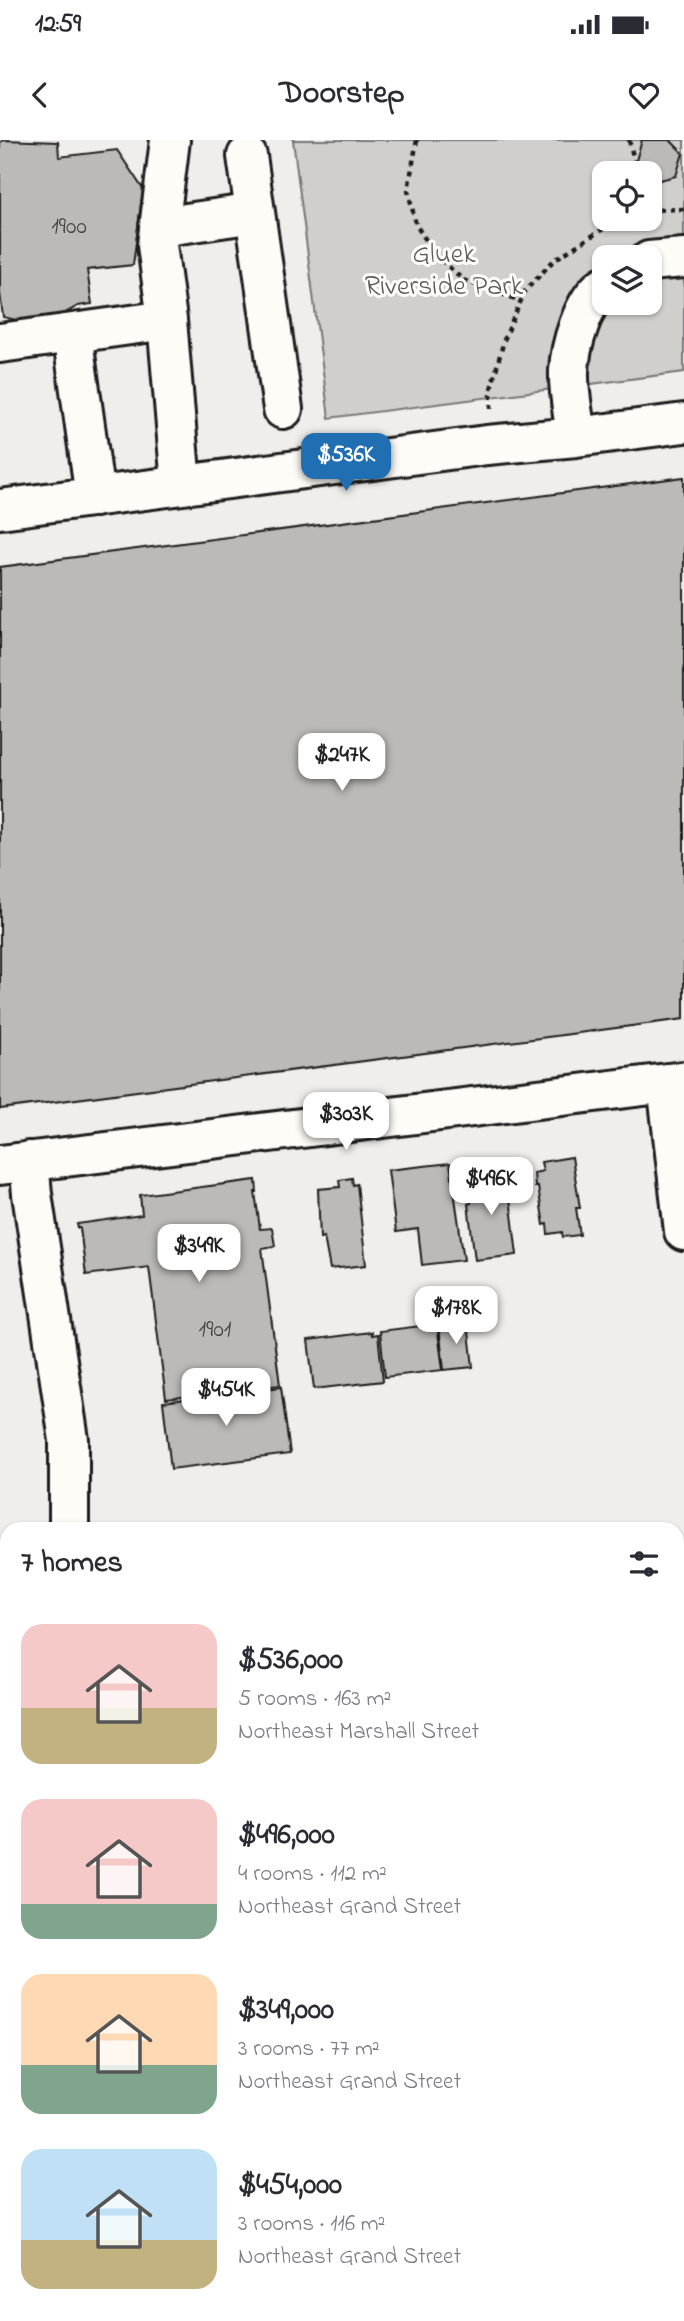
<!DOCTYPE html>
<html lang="en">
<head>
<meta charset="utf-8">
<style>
  :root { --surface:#fff; --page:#f7f7f7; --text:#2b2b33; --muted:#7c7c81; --accent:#1f6fb2 }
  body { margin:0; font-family:"Indie Flower",sans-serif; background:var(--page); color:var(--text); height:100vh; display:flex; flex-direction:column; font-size:26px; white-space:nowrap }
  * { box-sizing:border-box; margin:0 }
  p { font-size:23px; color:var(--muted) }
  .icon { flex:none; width:38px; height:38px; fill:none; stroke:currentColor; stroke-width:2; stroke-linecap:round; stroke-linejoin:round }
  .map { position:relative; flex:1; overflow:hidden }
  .details { position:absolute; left:0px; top:1382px; width:684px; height:800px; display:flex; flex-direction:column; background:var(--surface); border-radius:21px 21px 0 0; box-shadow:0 2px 5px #0004 }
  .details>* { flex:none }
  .fabs { position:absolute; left:592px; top:21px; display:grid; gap:14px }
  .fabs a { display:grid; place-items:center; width:70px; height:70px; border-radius:14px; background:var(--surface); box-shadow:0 2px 5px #0004; font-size:35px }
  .price { position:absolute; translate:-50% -60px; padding:0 16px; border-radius:14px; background:#fff; color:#222; font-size:23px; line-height:46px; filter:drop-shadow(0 2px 4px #0008) }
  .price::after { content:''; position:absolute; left:50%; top:42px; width:21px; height:16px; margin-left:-10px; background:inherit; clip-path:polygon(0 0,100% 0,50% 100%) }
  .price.active { background:var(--accent); color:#fff }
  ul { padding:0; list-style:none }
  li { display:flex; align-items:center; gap:21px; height:175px; padding:0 21px }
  li span { display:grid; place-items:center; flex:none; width:196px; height:140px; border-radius:21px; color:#555 }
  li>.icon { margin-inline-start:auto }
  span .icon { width:84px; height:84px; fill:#fffc; stroke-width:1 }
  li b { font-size:30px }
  h2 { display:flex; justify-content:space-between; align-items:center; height:84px; padding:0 21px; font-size:30px }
  .status { display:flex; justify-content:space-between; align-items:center; height:49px; padding:0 35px; background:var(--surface); direction:ltr }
  .status svg { height:19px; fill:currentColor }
  header { display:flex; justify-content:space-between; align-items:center; height:91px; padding:0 21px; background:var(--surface); font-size:32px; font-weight:700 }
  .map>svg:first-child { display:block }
  .green { fill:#d0cfcc; stroke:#767674; stroke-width:2; fill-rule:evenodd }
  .building { fill:#bbbab6; stroke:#1c1c1c; stroke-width:2 }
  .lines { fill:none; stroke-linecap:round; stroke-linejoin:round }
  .minor-casing { stroke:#1c1c1c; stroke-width:44 }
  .path { stroke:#1c1c1c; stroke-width:4.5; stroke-dasharray:5 5; stroke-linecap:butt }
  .minor { stroke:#fdfcf7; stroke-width:38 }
  .rail { stroke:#1c1c1c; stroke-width:5 }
  .labels { text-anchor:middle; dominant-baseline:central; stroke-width:6; stroke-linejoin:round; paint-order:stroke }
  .number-label { font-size:24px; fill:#444442 }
  .park-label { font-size:28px; fill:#5b5b5a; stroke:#fdfcf7 }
</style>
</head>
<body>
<div class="status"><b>12:59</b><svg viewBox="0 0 49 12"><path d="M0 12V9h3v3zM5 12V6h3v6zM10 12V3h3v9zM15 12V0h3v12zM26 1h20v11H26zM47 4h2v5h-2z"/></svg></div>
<header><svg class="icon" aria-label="back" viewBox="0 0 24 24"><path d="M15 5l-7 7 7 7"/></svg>Doorstep<svg class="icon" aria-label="heart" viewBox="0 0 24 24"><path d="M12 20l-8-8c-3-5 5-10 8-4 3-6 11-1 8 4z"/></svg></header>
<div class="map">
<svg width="684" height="2181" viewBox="0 0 684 2181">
  <rect width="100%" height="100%" fill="#f0eeea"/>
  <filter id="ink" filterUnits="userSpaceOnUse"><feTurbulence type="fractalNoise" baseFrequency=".0143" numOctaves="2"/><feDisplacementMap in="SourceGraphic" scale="14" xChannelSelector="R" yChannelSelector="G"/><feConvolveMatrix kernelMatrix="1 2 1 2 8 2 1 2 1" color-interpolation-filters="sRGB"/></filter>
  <g filter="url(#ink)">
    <!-- green -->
    <path class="green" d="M293,0H684V232L329,278ZM604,33H649V79H604ZM604,117H649V163H604Z
      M684,1988V2181H326L325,2175H677V1989Z"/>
    <!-- building -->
    <path class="building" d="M4,0L58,2L59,17L117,10L143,49L133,125L87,130L92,164L78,166L42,186L3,177L0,153V2Z
      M642,0H670L683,13L676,36L652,42L649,39V33H644L635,24Z
      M684,337V879L0,969V427Z
      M572,1017L580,1068H576L580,1095L563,1097L562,1092L548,1094L547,1084L544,1085L538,1047H535L534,1033L543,1031L541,1022Z
      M450,1023L464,1120L422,1125L418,1089L396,1092L388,1030Z
      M501,1030L507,1059L510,1058L517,1115L475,1120L468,1064L471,1063L470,1034Z
      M352,1038L353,1045L357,1044L366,1125L330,1129L324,1097L320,1098L318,1049L340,1047L339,1040Z
      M256,1040L257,1052H255L260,1089L272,1088L275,1106L262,1108L280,1245L166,1259L149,1127L86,1135L80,1088H78L77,1084L142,1075L140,1055Z
      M468,1183L473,1227L444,1230L439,1186Z
      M437,1184L443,1230L385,1237L380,1191Z
      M372,1192V1195L378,1194L383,1241L314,1249L308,1200Z
      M281,1247L290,1314L171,1329L163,1262Z
      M0,1674L7,1675V1696L0,1695Z
      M7,2172V2175H216V2181H0V2173Z"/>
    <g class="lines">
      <defs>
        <path id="minor" d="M170,0L157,105L167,180L181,345
          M247,16L283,269
          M159,87L255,73
          M649,121L684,118
          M72,193L95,357
          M0,203L167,180
          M576,297C574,276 568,252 569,231C570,207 583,160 604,146
          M0,369L487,305L576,297L684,283
          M667,943L684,1091
          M29,1021L32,1054L69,1300V1390
          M0,1025L684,941
          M0,2102L7,2099
          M287,2175L288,2181"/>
      </defs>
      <!-- minor casing -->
      <use href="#minor" class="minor-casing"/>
      <!-- path -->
      <path class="path" d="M417,0L408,50L416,85L435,114L463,140L521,161
        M629,0L637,33
        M649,70L684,69
        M491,269V249L504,200L525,151L554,120L619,79
        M554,2175L560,2181"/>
      <!-- minor -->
      <use href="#minor" class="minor"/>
      <!-- rail -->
      <path class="rail" d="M677,1953L684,1952
        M0,1992L7,1993"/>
    </g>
  </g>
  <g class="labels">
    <!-- number labels -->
    <g class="number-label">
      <text x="69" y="87">1900</text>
      <text x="215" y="1190">1901</text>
    </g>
    <!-- park labels -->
    <g class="park-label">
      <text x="444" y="115">Gluek<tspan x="444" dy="32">Riverside Park</tspan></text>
    </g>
  </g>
</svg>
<div class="fabs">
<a><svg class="icon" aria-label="locate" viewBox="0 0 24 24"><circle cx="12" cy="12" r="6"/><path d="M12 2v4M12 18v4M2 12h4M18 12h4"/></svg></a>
<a><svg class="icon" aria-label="layers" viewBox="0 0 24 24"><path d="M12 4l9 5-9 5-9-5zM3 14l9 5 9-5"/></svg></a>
</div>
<b class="price active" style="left:346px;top:353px">$536K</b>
<b class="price" style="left:342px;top:653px">$247K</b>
<b class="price" style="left:346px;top:1012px">$303K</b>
<b class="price" style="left:491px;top:1077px">$496K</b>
<b class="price" style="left:199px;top:1144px">$349K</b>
<b class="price" style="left:456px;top:1206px">$178K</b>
<b class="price" style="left:226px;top:1288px">$454K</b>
<section class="details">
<h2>7 homes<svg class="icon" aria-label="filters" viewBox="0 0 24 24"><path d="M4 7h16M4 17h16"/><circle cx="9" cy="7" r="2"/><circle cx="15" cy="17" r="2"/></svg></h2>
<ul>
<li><span style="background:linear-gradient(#f6c9c9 60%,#c2b280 0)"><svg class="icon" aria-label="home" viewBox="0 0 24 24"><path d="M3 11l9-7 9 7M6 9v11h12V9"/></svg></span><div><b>$536,000</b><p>5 rooms · 163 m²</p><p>Northeast Marshall Street</p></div></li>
<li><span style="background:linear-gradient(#f6c9c9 75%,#7fa58c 0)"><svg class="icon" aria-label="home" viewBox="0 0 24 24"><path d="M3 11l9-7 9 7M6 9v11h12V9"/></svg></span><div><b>$496,000</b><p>4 rooms · 112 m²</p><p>Northeast Grand Street</p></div></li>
<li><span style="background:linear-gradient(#ffd9b3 65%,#7fa58c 0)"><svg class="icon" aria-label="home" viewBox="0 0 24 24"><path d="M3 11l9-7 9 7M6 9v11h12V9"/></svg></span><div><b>$349,000</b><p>3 rooms · 77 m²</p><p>Northeast Grand Street</p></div></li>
<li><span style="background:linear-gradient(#bfe0f5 65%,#c2b280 0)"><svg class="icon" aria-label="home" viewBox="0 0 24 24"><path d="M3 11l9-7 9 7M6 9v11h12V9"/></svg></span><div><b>$454,000</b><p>3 rooms · 116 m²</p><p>Northeast Grand Street</p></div></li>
</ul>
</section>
</div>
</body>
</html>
